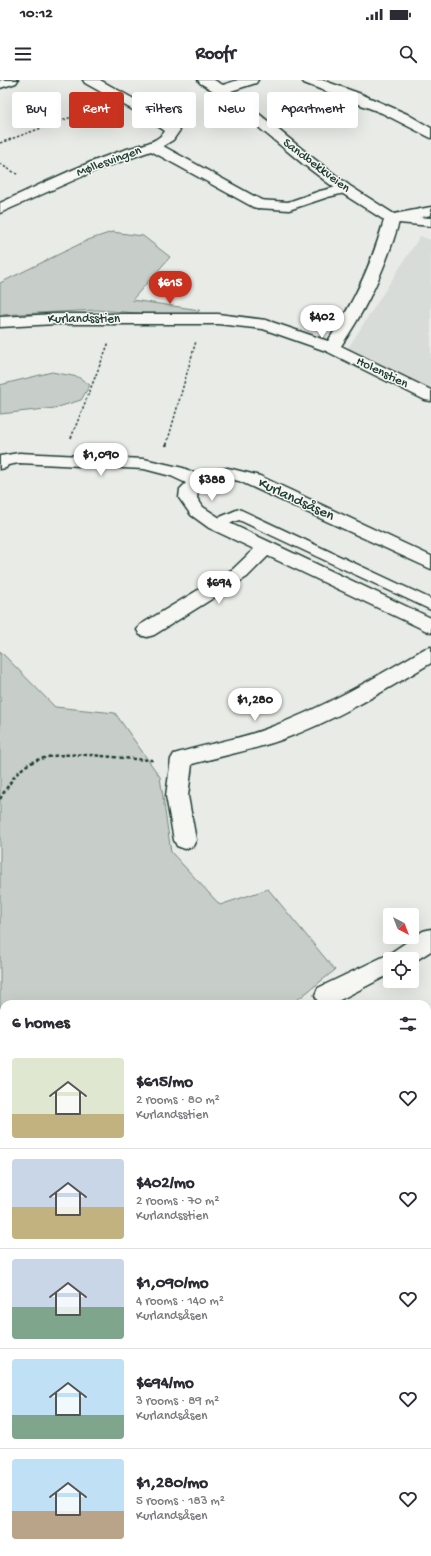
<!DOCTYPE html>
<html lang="en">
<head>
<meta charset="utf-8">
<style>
  :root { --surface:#fff; --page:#f7f7f7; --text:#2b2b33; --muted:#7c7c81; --line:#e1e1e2; --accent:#c8321e }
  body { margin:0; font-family:"Gochi Hand",sans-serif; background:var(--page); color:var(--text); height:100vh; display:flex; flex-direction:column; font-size:15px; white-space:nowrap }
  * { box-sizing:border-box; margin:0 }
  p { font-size:13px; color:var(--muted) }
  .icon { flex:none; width:22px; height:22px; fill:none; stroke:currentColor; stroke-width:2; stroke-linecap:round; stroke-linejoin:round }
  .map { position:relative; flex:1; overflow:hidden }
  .side { position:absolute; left:0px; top:920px; width:431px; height:556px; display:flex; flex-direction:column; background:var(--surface); border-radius:12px 12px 0 0; box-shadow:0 4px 16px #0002 }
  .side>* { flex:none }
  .guide { position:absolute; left:12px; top:12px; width:407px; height:36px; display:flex; gap:8px }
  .needle { width:26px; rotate:138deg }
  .buttons { position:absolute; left:383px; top:828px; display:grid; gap:8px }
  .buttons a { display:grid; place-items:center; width:36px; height:36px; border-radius:4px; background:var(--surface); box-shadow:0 4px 16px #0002; font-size:20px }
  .price { position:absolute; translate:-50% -34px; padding:0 9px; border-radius:14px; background:#fff; color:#222; font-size:13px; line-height:26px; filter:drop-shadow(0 1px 2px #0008) }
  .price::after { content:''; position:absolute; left:50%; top:24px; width:12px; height:9px; margin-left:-6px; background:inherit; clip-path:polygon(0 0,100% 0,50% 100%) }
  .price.on { background:var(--accent); color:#fff }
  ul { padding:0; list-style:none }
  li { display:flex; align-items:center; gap:12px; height:100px; padding:0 12px }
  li+li { border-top:1px solid var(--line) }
  li span { display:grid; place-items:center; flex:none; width:112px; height:80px; border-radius:4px; color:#555 }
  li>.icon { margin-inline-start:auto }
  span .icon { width:48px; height:48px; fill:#fffc; stroke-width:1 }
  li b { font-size:17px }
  h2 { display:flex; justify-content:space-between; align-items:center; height:48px; padding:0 12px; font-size:17px }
  .chip { padding:0 14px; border-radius:4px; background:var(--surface); box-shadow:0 4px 16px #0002; font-size:14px; line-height:36px }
  .chip.on { background:var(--accent); color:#fff }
  .status { display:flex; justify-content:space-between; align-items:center; height:28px; padding:0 20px; background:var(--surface); direction:ltr }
  .status svg { height:11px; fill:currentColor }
  header { display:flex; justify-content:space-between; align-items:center; height:52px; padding:0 12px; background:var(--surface); font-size:18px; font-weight:700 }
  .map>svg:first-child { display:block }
  .built { fill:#d8dcd8 }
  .green { fill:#c7cec9; stroke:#73867e }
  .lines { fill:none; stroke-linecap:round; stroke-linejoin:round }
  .lane-casing { stroke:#1f3d34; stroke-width:3 }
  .street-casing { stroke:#1f3d34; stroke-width:3 }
  .path-far1 { stroke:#1f3d34; stroke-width:1.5; stroke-dasharray:2.5 2; stroke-linecap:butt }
  .path { stroke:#1f3d34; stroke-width:2.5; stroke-dasharray:3.5 2.5; stroke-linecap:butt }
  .lane { fill:#f6f6f2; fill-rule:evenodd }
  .street { fill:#f6f6f2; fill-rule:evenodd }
  .labels { text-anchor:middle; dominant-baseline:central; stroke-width:3; stroke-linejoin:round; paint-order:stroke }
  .far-street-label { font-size:13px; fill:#1f3d34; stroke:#f6f6f2 }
  .street-label { font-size:15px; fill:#1f3d34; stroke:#f6f6f2 }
</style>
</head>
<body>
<div class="status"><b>10:12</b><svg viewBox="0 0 49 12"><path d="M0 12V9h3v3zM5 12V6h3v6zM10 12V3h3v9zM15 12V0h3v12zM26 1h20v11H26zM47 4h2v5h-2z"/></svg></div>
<header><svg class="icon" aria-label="menu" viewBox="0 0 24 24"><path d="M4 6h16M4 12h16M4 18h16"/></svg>Roofr<svg class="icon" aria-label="search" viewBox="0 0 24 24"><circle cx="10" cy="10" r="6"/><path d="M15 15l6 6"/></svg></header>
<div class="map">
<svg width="431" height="1476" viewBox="0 0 431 1476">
  <rect width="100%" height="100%" fill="#e9ebe7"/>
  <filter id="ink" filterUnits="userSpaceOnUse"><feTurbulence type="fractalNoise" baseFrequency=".025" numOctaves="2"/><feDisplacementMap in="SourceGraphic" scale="8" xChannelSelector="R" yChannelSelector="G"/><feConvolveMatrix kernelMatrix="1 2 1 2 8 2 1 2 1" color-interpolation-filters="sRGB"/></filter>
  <g filter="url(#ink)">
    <!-- built -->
    <path class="built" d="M420,156L431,160V309L346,271Z"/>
    <!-- green -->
    <path class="green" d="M112,152L143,156L170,177L132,220L200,230L192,237L97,230L0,235V203L88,160Z
      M52,292L78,297L90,305L81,320L55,328L0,334V305Z
      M0,571L55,627L115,633L160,697L171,772L220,825L268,809L335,890L292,924H4V1194L0,1192Z
      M427,1054L431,1057V1396L427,1395Z"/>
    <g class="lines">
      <defs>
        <path id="lane" d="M345,105L349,106L351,109L349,112L328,117L289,130L258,128L254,127L252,124L254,121L258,120L288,122L320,111Z
          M392,135L431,138V146L388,142L386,139L388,136Z
          M239,429L431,519V530L239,440L221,447L216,449L211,447L208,444L211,441Z"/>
        <path id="street" d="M0,0H18L16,3L0,8Z
          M83,0H100L150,28L178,47L180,50L173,60L163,66L263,121L265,124L263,127L258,128L253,127L151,71L99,89L0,133V123C42,104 83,83 127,69C140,65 157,63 165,51L140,34L85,3Z
          M198,0H214L223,5L238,0H258L256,3L231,11L313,78L350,106L394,134L431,127V135L399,142C386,187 367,228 341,266L431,310V321L425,320L326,271L263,249L218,244H56L0,247V237L56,234H218L266,240L328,261C353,224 372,184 384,140L340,112L303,84L217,13L200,3Z
          M302,0H322L361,14L407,34L431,48V58L382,33L304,3Z
          M19,373L144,379L183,388L197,394L212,390L228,388L260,396L431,476V489L239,401C222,397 211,400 198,411L197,418L203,427L223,440L431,538V553L268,476L247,497L154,555L147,557L140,555L137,550L140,545L233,489L254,469L209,448L191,435L179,418L180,409L186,403L171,396L144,389L19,383L8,385L6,388L0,389V376Z
          M431,567V583C383,612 334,641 281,660C252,670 222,676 192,684L188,716L196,760L193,766L185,769L177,766L174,760L166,716L171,679L174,674C205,664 236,660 266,649C321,629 373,599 424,569Z
          M431,849V871L412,883V879H390V894L336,922L330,924L318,922L315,915L318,908L389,874L423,851Z
          M0,1219L4,1220V1247L0,1246Z
          M427,1419L431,1420V1450L427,1449Z"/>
      </defs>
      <!-- lane casing -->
      <use href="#lane" class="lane-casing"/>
      <!-- street casing -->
      <use href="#street" class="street-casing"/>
      <!-- path-far1 -->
      <path class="path-far1" d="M0,63L94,29
        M0,84L17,94
        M71,358L109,262
        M168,360L196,261"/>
      <!-- path -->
      <path class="path" d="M166,366L168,359
        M0,719C7,707 15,693 27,685C59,665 117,680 154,680"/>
      <!-- lane -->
      <use href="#lane" class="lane"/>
      <!-- street -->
      <use href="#street" class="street"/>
    </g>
  </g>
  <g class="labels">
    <!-- far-street labels -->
    <g class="far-street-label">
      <text transform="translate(109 82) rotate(-20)">Møllesvingen</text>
      <text transform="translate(316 86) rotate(37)">Sandbekkveien</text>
      <text x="84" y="239">Kurlandsstien</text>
      <text transform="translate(382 293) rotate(26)">Holenstien</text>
    </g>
    <!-- street labels -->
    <g class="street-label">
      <text transform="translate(296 420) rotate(25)">Kurlandsåsen</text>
    </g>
  </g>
</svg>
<div class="buttons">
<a><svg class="needle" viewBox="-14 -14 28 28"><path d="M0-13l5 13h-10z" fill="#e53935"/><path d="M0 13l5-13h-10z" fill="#7c7c81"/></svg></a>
<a><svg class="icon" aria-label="locate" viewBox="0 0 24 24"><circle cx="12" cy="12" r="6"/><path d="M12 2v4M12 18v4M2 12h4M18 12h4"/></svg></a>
</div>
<b class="price on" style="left:170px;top:225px">$615</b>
<b class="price" style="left:322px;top:259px">$402</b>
<b class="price" style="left:101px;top:397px">$1,090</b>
<b class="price" style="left:212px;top:422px">$388</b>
<b class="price" style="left:219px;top:525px">$694</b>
<b class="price" style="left:255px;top:642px">$1,280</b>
<div class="guide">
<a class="chip">Buy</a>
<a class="chip on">Rent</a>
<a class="chip">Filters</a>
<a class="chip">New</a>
<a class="chip">Apartment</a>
</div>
<section class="side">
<h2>6 homes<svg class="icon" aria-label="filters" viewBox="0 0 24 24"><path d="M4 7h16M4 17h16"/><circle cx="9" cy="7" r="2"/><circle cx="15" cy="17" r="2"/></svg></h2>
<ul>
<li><span style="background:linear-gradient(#dfe7d0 70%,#c2b280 0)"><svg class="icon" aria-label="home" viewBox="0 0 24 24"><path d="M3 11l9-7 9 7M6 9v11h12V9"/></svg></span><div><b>$615/mo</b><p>2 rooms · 80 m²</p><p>Kurlandsstien</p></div><svg class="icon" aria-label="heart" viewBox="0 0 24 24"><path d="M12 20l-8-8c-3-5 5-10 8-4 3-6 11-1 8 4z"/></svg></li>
<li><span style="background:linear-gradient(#c9d6e8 60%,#c2b280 0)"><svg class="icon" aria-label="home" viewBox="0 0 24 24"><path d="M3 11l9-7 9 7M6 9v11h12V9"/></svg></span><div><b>$402/mo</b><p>2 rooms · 70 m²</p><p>Kurlandsstien</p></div><svg class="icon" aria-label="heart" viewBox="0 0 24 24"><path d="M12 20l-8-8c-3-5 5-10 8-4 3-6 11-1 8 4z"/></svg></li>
<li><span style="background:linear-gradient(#c9d6e8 60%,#7fa58c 0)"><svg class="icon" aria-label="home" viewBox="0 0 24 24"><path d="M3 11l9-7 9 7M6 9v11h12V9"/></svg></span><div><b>$1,090/mo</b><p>4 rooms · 140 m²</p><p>Kurlandsåsen</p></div><svg class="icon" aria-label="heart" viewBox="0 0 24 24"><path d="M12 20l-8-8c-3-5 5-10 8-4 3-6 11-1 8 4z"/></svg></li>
<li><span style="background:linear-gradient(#bfe0f5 70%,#7fa58c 0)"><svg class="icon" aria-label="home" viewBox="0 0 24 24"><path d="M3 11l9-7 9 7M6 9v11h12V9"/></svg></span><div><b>$694/mo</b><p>3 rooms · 89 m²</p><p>Kurlandsåsen</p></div><svg class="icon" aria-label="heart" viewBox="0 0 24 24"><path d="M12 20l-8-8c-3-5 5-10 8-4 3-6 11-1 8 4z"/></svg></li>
<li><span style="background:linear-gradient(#bfe0f5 65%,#b9a48a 0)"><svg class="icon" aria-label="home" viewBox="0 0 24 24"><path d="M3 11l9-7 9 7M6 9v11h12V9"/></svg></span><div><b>$1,280/mo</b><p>5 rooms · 183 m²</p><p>Kurlandsåsen</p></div><svg class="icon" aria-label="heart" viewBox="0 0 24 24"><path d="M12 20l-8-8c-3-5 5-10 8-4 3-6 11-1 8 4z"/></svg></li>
</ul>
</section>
</div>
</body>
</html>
